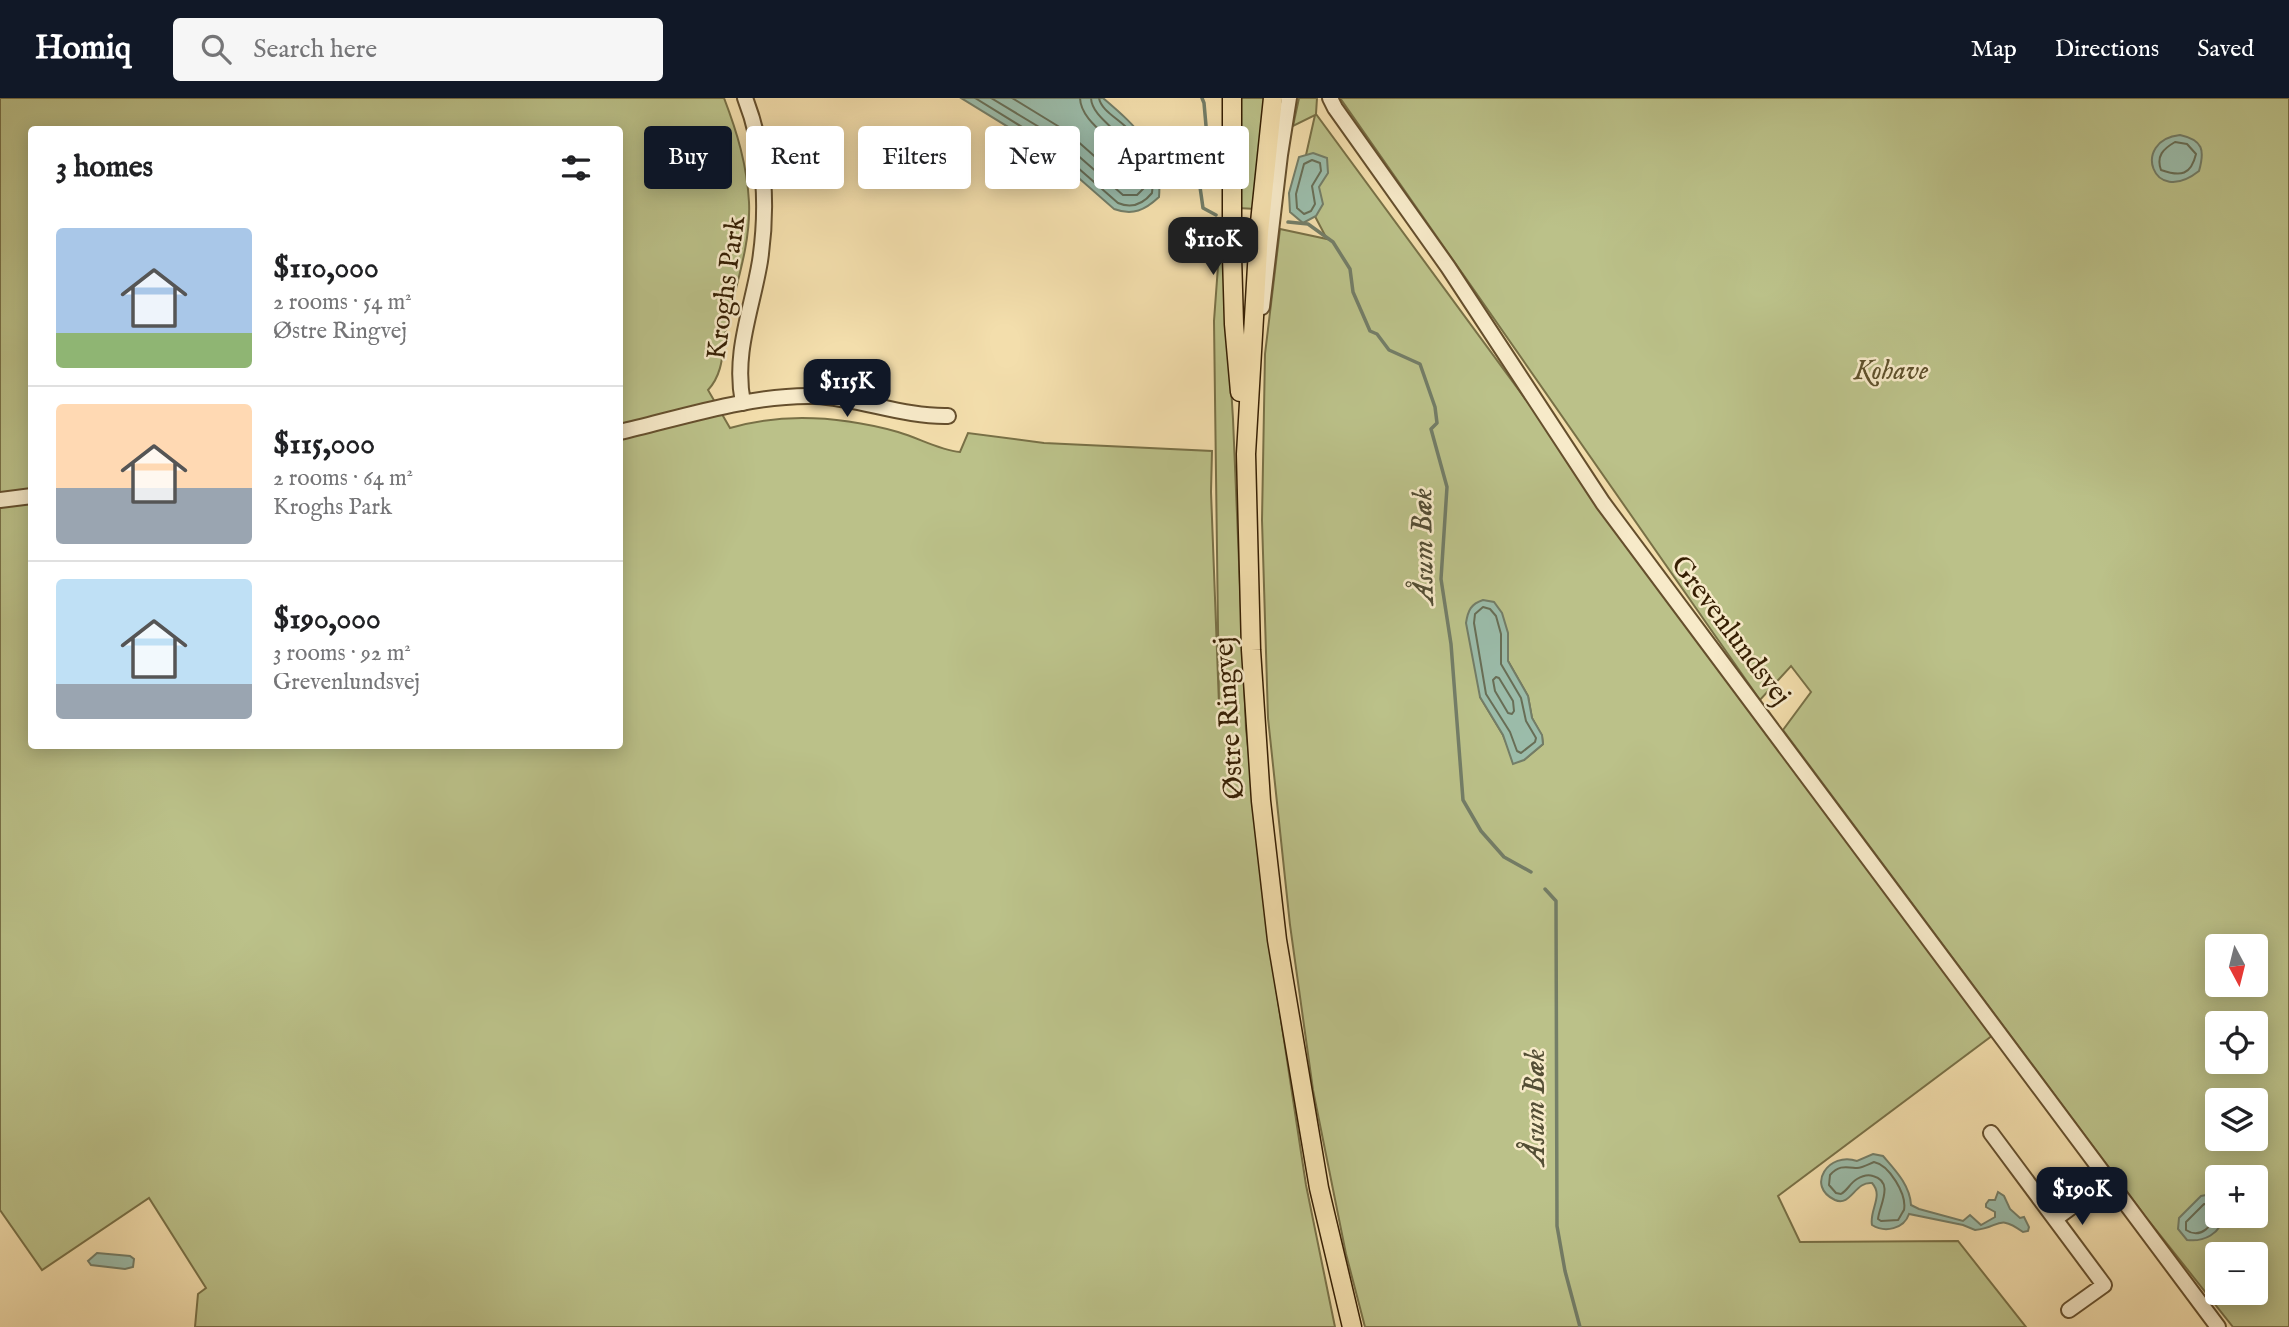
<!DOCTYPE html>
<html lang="en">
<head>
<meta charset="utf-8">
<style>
  :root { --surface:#fff; --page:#f6f6f6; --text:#202124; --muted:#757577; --line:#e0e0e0; --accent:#111827 }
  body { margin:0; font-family:"IM FELL English",serif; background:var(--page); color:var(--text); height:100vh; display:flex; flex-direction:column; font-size:26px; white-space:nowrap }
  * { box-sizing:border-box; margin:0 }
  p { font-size:23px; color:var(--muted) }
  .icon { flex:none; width:38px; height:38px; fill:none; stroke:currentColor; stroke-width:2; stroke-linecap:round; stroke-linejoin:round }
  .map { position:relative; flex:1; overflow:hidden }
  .drawer { position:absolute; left:28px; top:28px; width:595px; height:623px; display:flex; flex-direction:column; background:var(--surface); border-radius:7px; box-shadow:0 4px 18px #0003 }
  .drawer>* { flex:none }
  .banner { position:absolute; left:644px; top:28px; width:665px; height:63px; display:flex; gap:14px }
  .needle { width:46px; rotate:173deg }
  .fabs { position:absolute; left:2205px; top:836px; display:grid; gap:14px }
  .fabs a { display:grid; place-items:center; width:63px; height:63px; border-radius:7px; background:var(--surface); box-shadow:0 4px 18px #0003; font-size:35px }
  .price { position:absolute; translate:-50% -60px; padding:0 16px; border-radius:14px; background:var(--accent); color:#fff; font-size:23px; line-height:46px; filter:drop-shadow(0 2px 4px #0008) }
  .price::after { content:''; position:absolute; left:50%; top:42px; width:21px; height:16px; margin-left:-10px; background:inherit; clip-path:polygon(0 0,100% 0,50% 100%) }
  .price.current { background:#222; color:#fff }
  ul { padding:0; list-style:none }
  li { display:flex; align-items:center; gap:21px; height:175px; padding:0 28px }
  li+li { border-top:2px solid var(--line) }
  li span { display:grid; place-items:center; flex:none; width:196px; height:140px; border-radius:7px; color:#555 }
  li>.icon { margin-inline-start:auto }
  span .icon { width:84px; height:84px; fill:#fffc; stroke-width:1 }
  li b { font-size:30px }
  h2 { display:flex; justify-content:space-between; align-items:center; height:84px; padding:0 28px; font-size:30px }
  .chip { padding:0 24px; border-radius:7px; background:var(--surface); box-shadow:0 4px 18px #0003; font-size:24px; line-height:63px }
  .chip.current { background:var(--accent); color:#fff }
  header { display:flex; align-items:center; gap:42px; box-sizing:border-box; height:98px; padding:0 35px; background:var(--accent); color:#fff }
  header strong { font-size:33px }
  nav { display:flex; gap:38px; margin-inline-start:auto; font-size:24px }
  .search { width:490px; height:63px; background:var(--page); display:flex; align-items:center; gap:18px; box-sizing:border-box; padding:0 24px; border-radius:7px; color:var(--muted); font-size:26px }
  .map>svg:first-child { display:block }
  .green { fill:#bbc189; stroke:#787046; stroke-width:2; fill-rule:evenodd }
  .water { fill:#9bbcaa; stroke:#737d67; stroke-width:2 }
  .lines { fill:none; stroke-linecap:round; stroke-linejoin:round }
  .shore { stroke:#686e56; stroke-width:2 }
  .stream { stroke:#737d67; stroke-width:3.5 }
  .minor-casing { stroke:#654f2d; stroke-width:18 }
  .major-casing { stroke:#361f03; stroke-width:21 }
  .minor { stroke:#f7eac9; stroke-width:14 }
  .major { stroke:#f3deac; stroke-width:18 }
  .labels { text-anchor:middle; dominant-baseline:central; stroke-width:5; stroke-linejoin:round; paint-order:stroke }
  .street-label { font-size:28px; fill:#361f03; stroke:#f7eac9 }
  .park-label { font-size:28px; font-style:italic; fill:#5e502b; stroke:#f7eac9 }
  .water-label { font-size:30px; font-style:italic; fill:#544e35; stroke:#f7eac9 }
</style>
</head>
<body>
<header>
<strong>Homiq</strong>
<div class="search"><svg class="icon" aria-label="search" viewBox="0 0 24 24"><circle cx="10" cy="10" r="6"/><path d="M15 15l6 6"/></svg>Search here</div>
<nav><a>Map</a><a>Directions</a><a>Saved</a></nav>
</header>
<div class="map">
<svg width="2289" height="1229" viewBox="0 0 2289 1229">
  <rect width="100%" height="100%" fill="#f3deac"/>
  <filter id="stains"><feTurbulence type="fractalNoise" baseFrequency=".00286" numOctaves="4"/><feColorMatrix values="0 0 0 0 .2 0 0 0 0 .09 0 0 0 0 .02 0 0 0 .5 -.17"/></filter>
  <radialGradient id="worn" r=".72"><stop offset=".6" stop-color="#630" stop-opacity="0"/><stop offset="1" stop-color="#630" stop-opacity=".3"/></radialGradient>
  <!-- green -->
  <path class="green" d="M0,0H724C737,34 747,67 749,104C751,145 736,187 727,226C722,249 725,274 708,292L730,330C785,314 843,319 898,334C919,340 939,352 960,354L968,335L1044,345L1212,353L1211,394L1219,606L1214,223L1221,127L1233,321L1246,631L1272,863L1306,1087L1335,1229H195L198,1196L206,1190L149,1100L42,1172L0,1112ZM32,32H620V648H32Z
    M1239,0H1265L1256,111L1238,110Z
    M1299,0H1317L1316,16L1993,937L1778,1098L1800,1144L1958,1143L2026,1229H1365L1346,1156L1313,992L1290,827L1268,620L1262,422L1265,256L1280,131L1327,141L1299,88L1315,17L1293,28ZM1508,553V563L1528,598L1532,620L1542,638L1543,646L1524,662L1512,659L1503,637L1480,599Z
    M1340,0H2289V1229H2233L2145,1118L1783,632L1811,594L1791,568L1760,602ZM2217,849H2256V887H2217ZM2217,926H2256V964H2217ZM2217,1003H2256V1041H2217ZM2217,1080H2256V1118H2217ZM2217,1157H2256V1195H2217Z"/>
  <!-- water -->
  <path class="water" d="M961,0H1103C1137,29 1163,52 1159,99C1145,112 1133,118 1114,111L1049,54Z
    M2180,37C2203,42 2205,52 2199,73C2152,110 2131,42 2180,37Z
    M1313,55L1327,60L1328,75L1319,89L1323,106L1316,118L1303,125L1290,114L1289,95L1299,59Z
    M1483,502L1494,504L1502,515L1508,535V563L1528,598L1532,620L1542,637L1543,646L1524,662L1513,666L1503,637L1480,599L1466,525C1468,512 1471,506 1483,502Z
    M1873,1056L1883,1058C1895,1072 1910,1087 1911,1107L1919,1111L1963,1123L1970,1117L1981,1127L1995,1119V1114L1986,1109V1106L1989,1102H1995L1998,1094L2004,1098L2010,1111L2020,1120L2024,1119L2029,1129L2028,1133L2023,1134C1997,1115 2000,1130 1975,1132L1963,1127L1909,1116C1904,1131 1885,1135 1872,1127C1869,1112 1884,1098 1872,1085C1855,1083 1851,1109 1835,1102C1805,1088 1829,1053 1857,1063Z
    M2206,1097L2217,1103V1118H2222C2222,1136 2203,1144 2187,1142L2178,1131L2179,1120L2201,1098Z
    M97,1155L130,1158L134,1161L133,1169L125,1171L91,1167L88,1163Z"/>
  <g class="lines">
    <!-- shore -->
    <path class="shore" d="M975,0L1053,48L1118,105C1132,111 1143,106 1152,95C1155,70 1144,45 1126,29C1117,20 1101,12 1099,0
      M991,0L1059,41L1123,97H1137L1144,90C1148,42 1092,27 1091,0
      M1012,0L1066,33L1127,87H1132C1143,51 1081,33 1080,0
      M2175,44L2187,46L2196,56C2191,77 2181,79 2161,72C2156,58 2163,51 2175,44Z
      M1312,62L1320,65L1321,73L1312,88L1315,106L1311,113L1304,116L1297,110L1296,96L1304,66Z
      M1483,509L1490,511L1496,518L1501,536V566L1521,600L1526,623L1536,640L1535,644L1521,655L1517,653L1510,634L1486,596L1474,525L1475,516Z
      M1496,579L1499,580L1513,603L1514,613L1512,616L1508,615L1495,593L1493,582Z
      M1874,1064C1889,1067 1907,1096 1904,1112C1903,1113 1899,1121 1898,1122L1881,1123L1878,1121C1879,1108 1895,1084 1873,1078C1867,1076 1862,1078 1857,1081C1850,1085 1848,1092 1841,1096L1836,1095L1829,1087L1830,1077C1839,1067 1845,1069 1857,1070C1862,1070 1869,1066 1874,1064Z
      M2217,1109L2204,1106L2186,1124V1132C2201,1142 2213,1127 2217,1114"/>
    <!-- stream -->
    <path class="stream" d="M1202,0L1204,5L1207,39L1200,89L1203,110L1216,117
      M1288,124L1308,126L1333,144L1350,171L1353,194L1370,233L1377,236L1389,252L1420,266L1435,309L1437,325L1431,331L1447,389L1441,481L1451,546L1463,702L1481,733L1504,759L1531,774
      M1545,791L1556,803L1557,1128L1565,1173L1580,1229"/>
    <defs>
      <path id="minor" d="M1330,0L1335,10L1448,169L1603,405L2218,1229
        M1262,209L1280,57L1289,0
        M743,305C733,255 752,212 760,163C768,109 765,51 745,0
        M620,334C680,320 753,296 815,298C860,300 903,319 948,318
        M0,402L32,398
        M1991,1035L2104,1187L2069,1212
        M2055,1121L2108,1082"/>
      <path id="major" d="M1232,0V158L1234,226L1240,294
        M1273,0L1259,134L1246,356L1251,552L1261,703L1277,842L1319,1090L1352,1229"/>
    </defs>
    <!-- minor casing -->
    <use href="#minor" class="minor-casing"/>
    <!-- major casing -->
    <use href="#major" class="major-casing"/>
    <!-- minor -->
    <use href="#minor" class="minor"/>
    <!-- major -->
    <use href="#major" class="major"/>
  </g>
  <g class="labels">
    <!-- street labels -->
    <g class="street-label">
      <text transform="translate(727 190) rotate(-82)">Kroghs Park</text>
      <text transform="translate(1730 533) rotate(53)">Grevenlundsvej</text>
      <text transform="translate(1230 620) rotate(-94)">Østre Ringvej</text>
    </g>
    <!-- park labels -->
    <g class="park-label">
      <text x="1891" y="273">Kohave</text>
    </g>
    <!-- water labels -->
    <g class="water-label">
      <text transform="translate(1424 448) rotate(-91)">Åsum Bæk</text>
      <text transform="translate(1536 1009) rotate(-90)">Åsum Bæk</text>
    </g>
  </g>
  <rect width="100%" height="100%" filter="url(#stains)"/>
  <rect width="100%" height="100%" fill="url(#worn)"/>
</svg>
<div class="fabs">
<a><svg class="needle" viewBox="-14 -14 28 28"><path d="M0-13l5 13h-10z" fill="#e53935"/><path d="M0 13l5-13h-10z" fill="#757577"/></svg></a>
<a><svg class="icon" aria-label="locate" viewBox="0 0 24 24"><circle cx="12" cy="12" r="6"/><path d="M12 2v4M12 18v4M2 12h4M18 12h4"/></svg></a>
<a><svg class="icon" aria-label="layers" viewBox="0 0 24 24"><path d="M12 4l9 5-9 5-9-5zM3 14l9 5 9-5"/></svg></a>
<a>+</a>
<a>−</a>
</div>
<b class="price current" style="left:1213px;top:179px">$110K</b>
<b class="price" style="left:847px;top:321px">$115K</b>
<b class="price" style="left:2082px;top:1129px">$190K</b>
<div class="banner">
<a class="chip current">Buy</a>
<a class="chip">Rent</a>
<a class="chip">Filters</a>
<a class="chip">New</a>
<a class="chip">Apartment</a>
</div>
<section class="drawer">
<h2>3 homes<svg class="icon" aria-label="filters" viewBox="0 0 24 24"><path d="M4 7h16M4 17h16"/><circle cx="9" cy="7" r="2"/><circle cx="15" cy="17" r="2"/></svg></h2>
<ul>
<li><span style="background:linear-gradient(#a9c7e8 75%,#8fb573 0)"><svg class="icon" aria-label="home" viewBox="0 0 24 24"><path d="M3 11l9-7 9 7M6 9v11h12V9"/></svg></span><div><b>$110,000</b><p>2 rooms · 54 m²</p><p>Østre Ringvej</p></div></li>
<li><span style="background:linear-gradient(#ffd9b3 60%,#9aa5b1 0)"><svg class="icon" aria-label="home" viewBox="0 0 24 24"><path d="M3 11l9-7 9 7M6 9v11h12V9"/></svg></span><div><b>$115,000</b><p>2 rooms · 64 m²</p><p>Kroghs Park</p></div></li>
<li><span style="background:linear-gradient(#bfe0f5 75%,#9aa5b1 0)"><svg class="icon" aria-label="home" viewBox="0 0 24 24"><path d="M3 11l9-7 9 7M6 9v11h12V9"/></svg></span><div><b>$190,000</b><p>3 rooms · 92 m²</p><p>Grevenlundsvej</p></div></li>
</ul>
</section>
</div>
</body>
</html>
